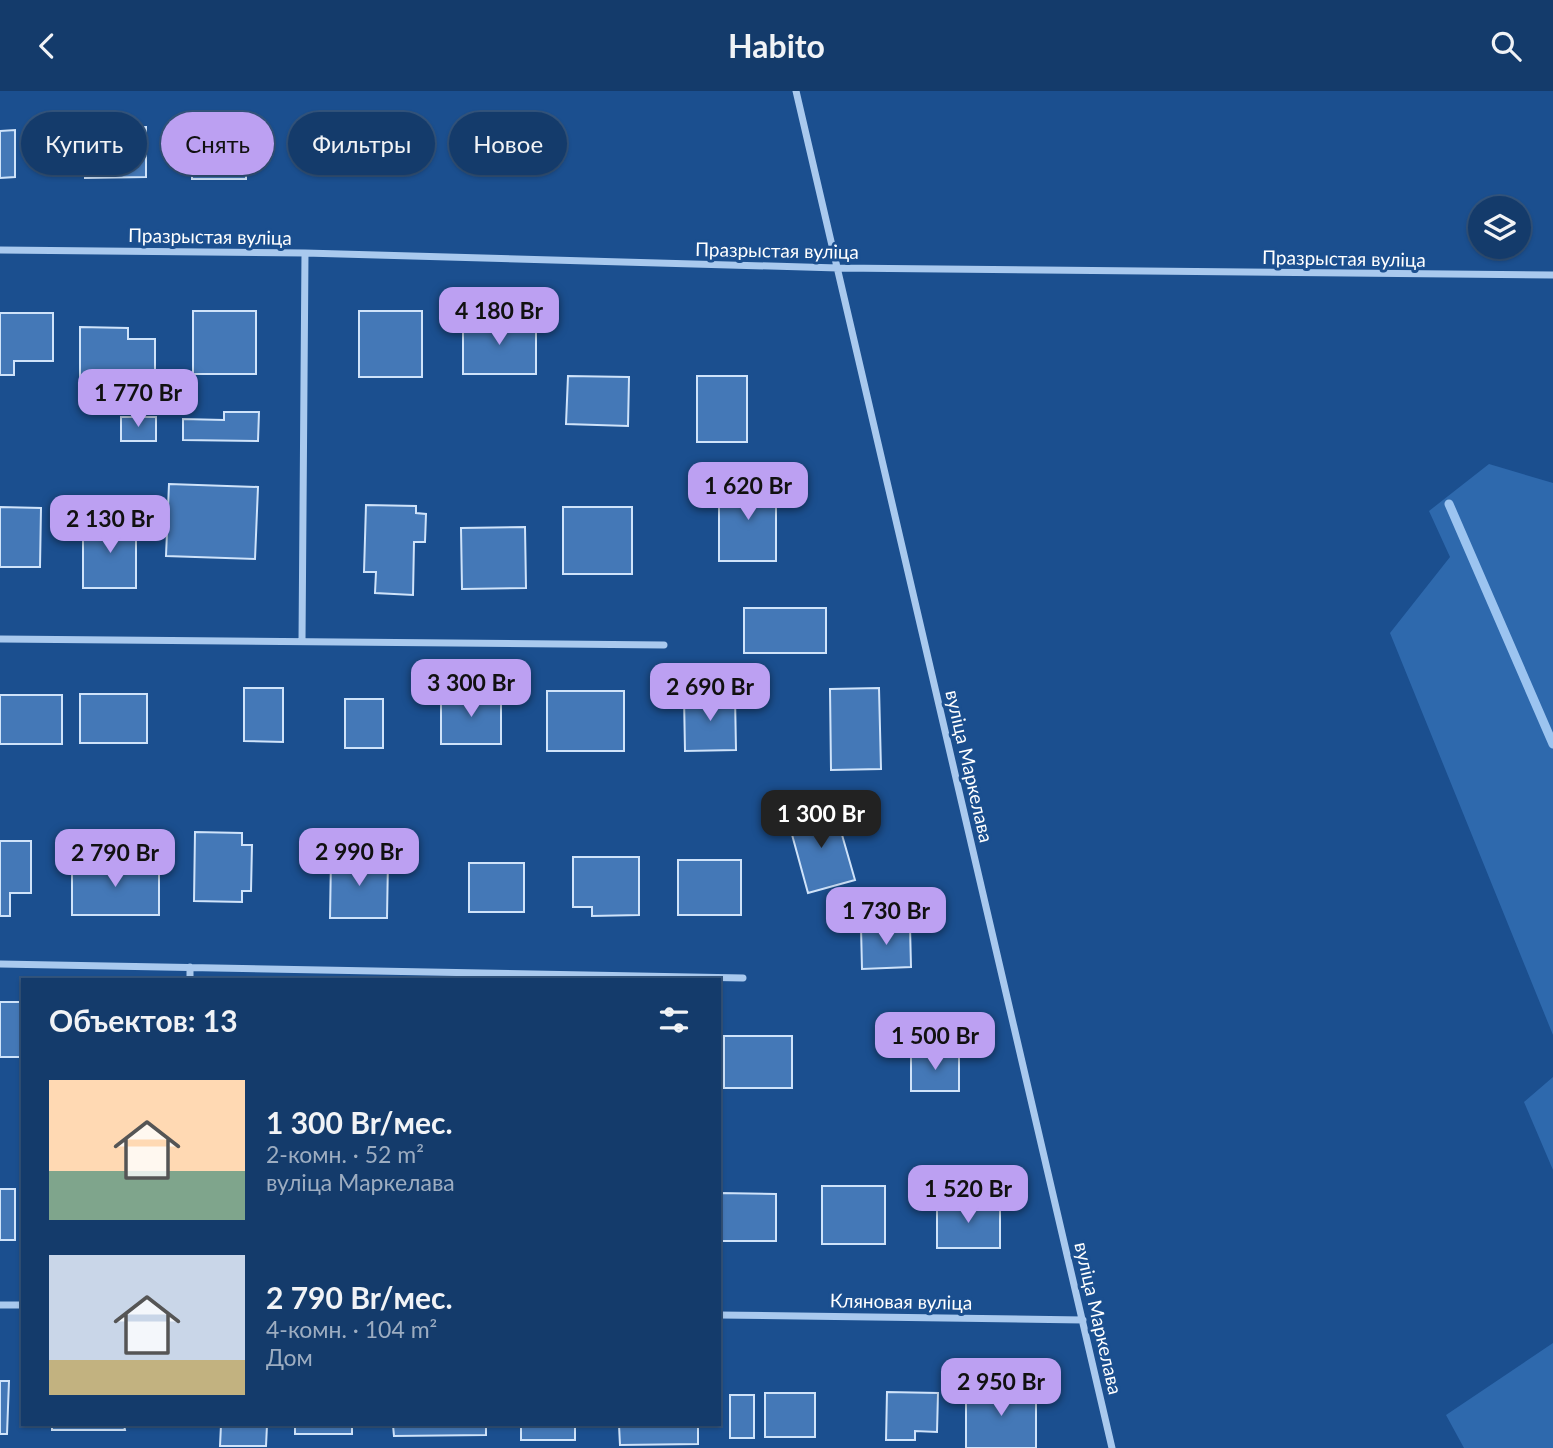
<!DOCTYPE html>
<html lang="ru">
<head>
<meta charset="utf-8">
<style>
  :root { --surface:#143b6b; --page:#214673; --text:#f1f3f6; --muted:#9dadc1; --line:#33557e; --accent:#bca0f2 }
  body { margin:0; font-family:Lato,sans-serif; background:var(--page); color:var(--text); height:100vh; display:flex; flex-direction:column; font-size:26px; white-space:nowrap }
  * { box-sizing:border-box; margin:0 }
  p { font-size:23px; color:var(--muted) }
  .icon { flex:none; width:38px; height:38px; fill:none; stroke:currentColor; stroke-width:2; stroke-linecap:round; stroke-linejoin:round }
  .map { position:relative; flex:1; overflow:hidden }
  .sheet { position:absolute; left:21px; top:887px; width:700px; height:448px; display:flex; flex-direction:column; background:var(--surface); border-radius:0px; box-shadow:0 2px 5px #0004,0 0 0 2px var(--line) }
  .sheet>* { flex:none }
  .hud { position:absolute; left:21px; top:21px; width:700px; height:63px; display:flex; gap:14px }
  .tools { position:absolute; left:1468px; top:105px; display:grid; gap:14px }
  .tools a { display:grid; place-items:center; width:63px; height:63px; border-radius:50%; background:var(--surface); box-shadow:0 2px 5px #0004,0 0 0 2px var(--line); font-size:35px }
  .price { position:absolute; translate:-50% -60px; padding:0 16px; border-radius:14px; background:var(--accent); color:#111; font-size:23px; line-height:46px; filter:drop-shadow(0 2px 4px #0008) }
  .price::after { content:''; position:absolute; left:50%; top:42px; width:21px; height:16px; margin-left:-10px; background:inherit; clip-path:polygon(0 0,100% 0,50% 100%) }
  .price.selected { background:#222; color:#fff }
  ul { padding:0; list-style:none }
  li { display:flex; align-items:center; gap:21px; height:175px; padding:0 28px }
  li span { display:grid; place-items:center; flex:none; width:196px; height:140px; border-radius:0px; color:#555 }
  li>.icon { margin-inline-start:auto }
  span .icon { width:84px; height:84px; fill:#fffc; stroke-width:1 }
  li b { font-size:30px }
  h2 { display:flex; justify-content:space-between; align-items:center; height:84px; padding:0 28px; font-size:30px }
  .tag { padding:0 24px; border-radius:32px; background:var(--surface); box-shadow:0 2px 5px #0004,0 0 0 2px var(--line); font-size:24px; line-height:63px }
  .tag.selected { background:var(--accent); color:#111 }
  header { display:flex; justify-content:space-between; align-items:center; height:91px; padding:0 28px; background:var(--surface); font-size:32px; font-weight:700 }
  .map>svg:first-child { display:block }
  .green { fill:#2e69ad }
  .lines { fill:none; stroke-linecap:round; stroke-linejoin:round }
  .stream { stroke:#9cc4f0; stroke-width:9 }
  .building { fill:#4478b7; stroke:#cfe3fa; stroke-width:2 }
  .street { stroke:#a9c9ee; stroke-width:7 }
  .labels { text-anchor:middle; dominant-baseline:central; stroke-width:6; stroke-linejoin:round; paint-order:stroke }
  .street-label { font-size:19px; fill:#fff; stroke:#1b4f8f }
</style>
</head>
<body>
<header><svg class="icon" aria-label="back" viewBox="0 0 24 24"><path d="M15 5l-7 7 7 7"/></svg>Habito<svg class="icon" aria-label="search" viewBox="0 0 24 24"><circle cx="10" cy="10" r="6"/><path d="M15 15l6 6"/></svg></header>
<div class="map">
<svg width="1553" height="1357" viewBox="0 0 1553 1357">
  <rect width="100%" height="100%" fill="#1b4f8f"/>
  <!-- green -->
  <path class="green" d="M1489,373L1553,392V944L1390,542L1450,466L1429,420Z
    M1553,986V1079L1524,1011Z
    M1553,1252V1357H1464L1446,1324Z"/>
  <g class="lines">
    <!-- stream -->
    <path class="stream" d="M1449,413L1553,653"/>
  </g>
  <!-- building -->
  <path class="building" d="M192,22H246V88H192Z
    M85,36H146V86L85,87Z
    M15,39V86L0,87V40Z
    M193,220H256V283H193Z
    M359,220H422V286H359Z
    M0,222H53V270H14V284H0Z
    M463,230H536V283H463Z
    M80,236L128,237V248H155V287L131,286V300H80Z
    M568,285L629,286L628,335L566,333Z
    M697,285H747V351H697Z
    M224,321H259L258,350L183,349V328L224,329Z
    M121,326H156V350H121Z
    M719,392H776V470H719Z
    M169,393L258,396L255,468L166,465Z
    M366,414L416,415V422L426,423L425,451H414L413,504L375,502L376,481H364Z
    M0,416L41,417L40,476H0Z
    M563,416H632V483H563Z
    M83,431H136V497H83Z
    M525,436L526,497L462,498L461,437Z
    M744,517H826V562H744Z
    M244,597H283V651L244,650Z
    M879,597L881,678L831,679L830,598Z
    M547,600H624V660H547Z
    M441,602H501V653H441Z
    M80,603H147V652H80Z
    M0,604H62V653H0Z
    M735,605L736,659L685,660L684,606Z
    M345,608H383V657H345Z
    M834,716L855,789L808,802L788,729Z
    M195,741L242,742V754H252L251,800H242V811L194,810Z
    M0,750H31V802H10V825H0Z
    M573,766H639V824L592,825V816H573Z
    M331,767L388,768L387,827H330Z
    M678,769H741V824H678Z
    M72,772L159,773V824H72Z
    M469,772H524V821H469Z
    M910,835L911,876L862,878L861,836Z
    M0,911H23V966H0Z
    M724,945H792V997H724Z
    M911,962H959V1000H911Z
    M822,1095H885V1153H822Z
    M0,1098H15V1149H0Z
    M719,1102L776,1103V1150H719Z
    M937,1112H1000V1157H937Z
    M0,1290H9L7,1343H0Z
    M1036,1296V1357H966V1297Z
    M887,1301L938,1302L937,1341L915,1340V1349H886Z
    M765,1302H815V1346H765Z
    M730,1304H754V1347H730Z
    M52,1334H124L125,1339H52Z
    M221,1334H267L266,1355H220Z
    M295,1334H352V1343H295Z
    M393,1334H486V1344L394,1345Z
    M521,1334H575V1349H521Z
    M619,1334H698V1353L620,1354Z"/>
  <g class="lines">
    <!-- street -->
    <path class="street" d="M796,0L1112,1357
      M0,159L305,162L838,177L1553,184
      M0,548L664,554
      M302,550L305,162
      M0,873L743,887
      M190,889V876
      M0,1214H23
      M719,1224L1083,1229"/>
  </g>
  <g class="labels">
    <!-- street labels -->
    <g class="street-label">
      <text transform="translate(210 145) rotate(1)">Празрыстая вуліца</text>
      <text transform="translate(777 159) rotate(1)">Празрыстая вуліца</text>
      <text transform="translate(1344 167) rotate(1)">Празрыстая вуліца</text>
      <text transform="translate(970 675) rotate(77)">вуліца Маркелава</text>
      <text transform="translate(901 1210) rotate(1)">Кляновая вуліца</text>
      <text transform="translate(1099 1227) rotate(77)">вуліца Маркелава</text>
    </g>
  </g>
</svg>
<div class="tools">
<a><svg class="icon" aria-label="layers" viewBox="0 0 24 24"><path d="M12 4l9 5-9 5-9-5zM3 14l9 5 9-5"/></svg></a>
</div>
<b class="price" style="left:499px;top:256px">4 180 Br</b>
<b class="price" style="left:138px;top:338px">1 770 Br</b>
<b class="price" style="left:748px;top:431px">1 620 Br</b>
<b class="price" style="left:110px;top:464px">2 130 Br</b>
<b class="price" style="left:471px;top:628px">3 300 Br</b>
<b class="price" style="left:710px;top:632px">2 690 Br</b>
<b class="price selected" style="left:821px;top:759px">1 300 Br</b>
<b class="price" style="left:359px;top:797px">2 990 Br</b>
<b class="price" style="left:115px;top:798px">2 790 Br</b>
<b class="price" style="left:886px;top:856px">1 730 Br</b>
<b class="price" style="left:935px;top:981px">1 500 Br</b>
<b class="price" style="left:968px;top:1134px">1 520 Br</b>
<b class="price" style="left:1001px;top:1327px">2 950 Br</b>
<div class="hud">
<a class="tag">Купить</a>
<a class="tag selected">Снять</a>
<a class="tag">Фильтры</a>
<a class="tag">Новое</a>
</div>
<section class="sheet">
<h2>Объектов: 13<svg class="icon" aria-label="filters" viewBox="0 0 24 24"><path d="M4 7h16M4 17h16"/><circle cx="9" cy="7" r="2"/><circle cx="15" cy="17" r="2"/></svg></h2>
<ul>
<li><span style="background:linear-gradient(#ffd9b3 65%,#7fa58c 0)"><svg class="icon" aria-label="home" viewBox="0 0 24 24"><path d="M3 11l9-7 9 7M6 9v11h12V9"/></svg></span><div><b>1 300 Br/мес.</b><p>2-комн. · 52 m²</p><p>вуліца Маркелава</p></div></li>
<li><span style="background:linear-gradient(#c9d6e8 75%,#c2b280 0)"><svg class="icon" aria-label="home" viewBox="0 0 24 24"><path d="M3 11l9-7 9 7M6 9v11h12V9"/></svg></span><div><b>2 790 Br/мес.</b><p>4-комн. · 104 m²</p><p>Дом</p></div></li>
</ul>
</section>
</div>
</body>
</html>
